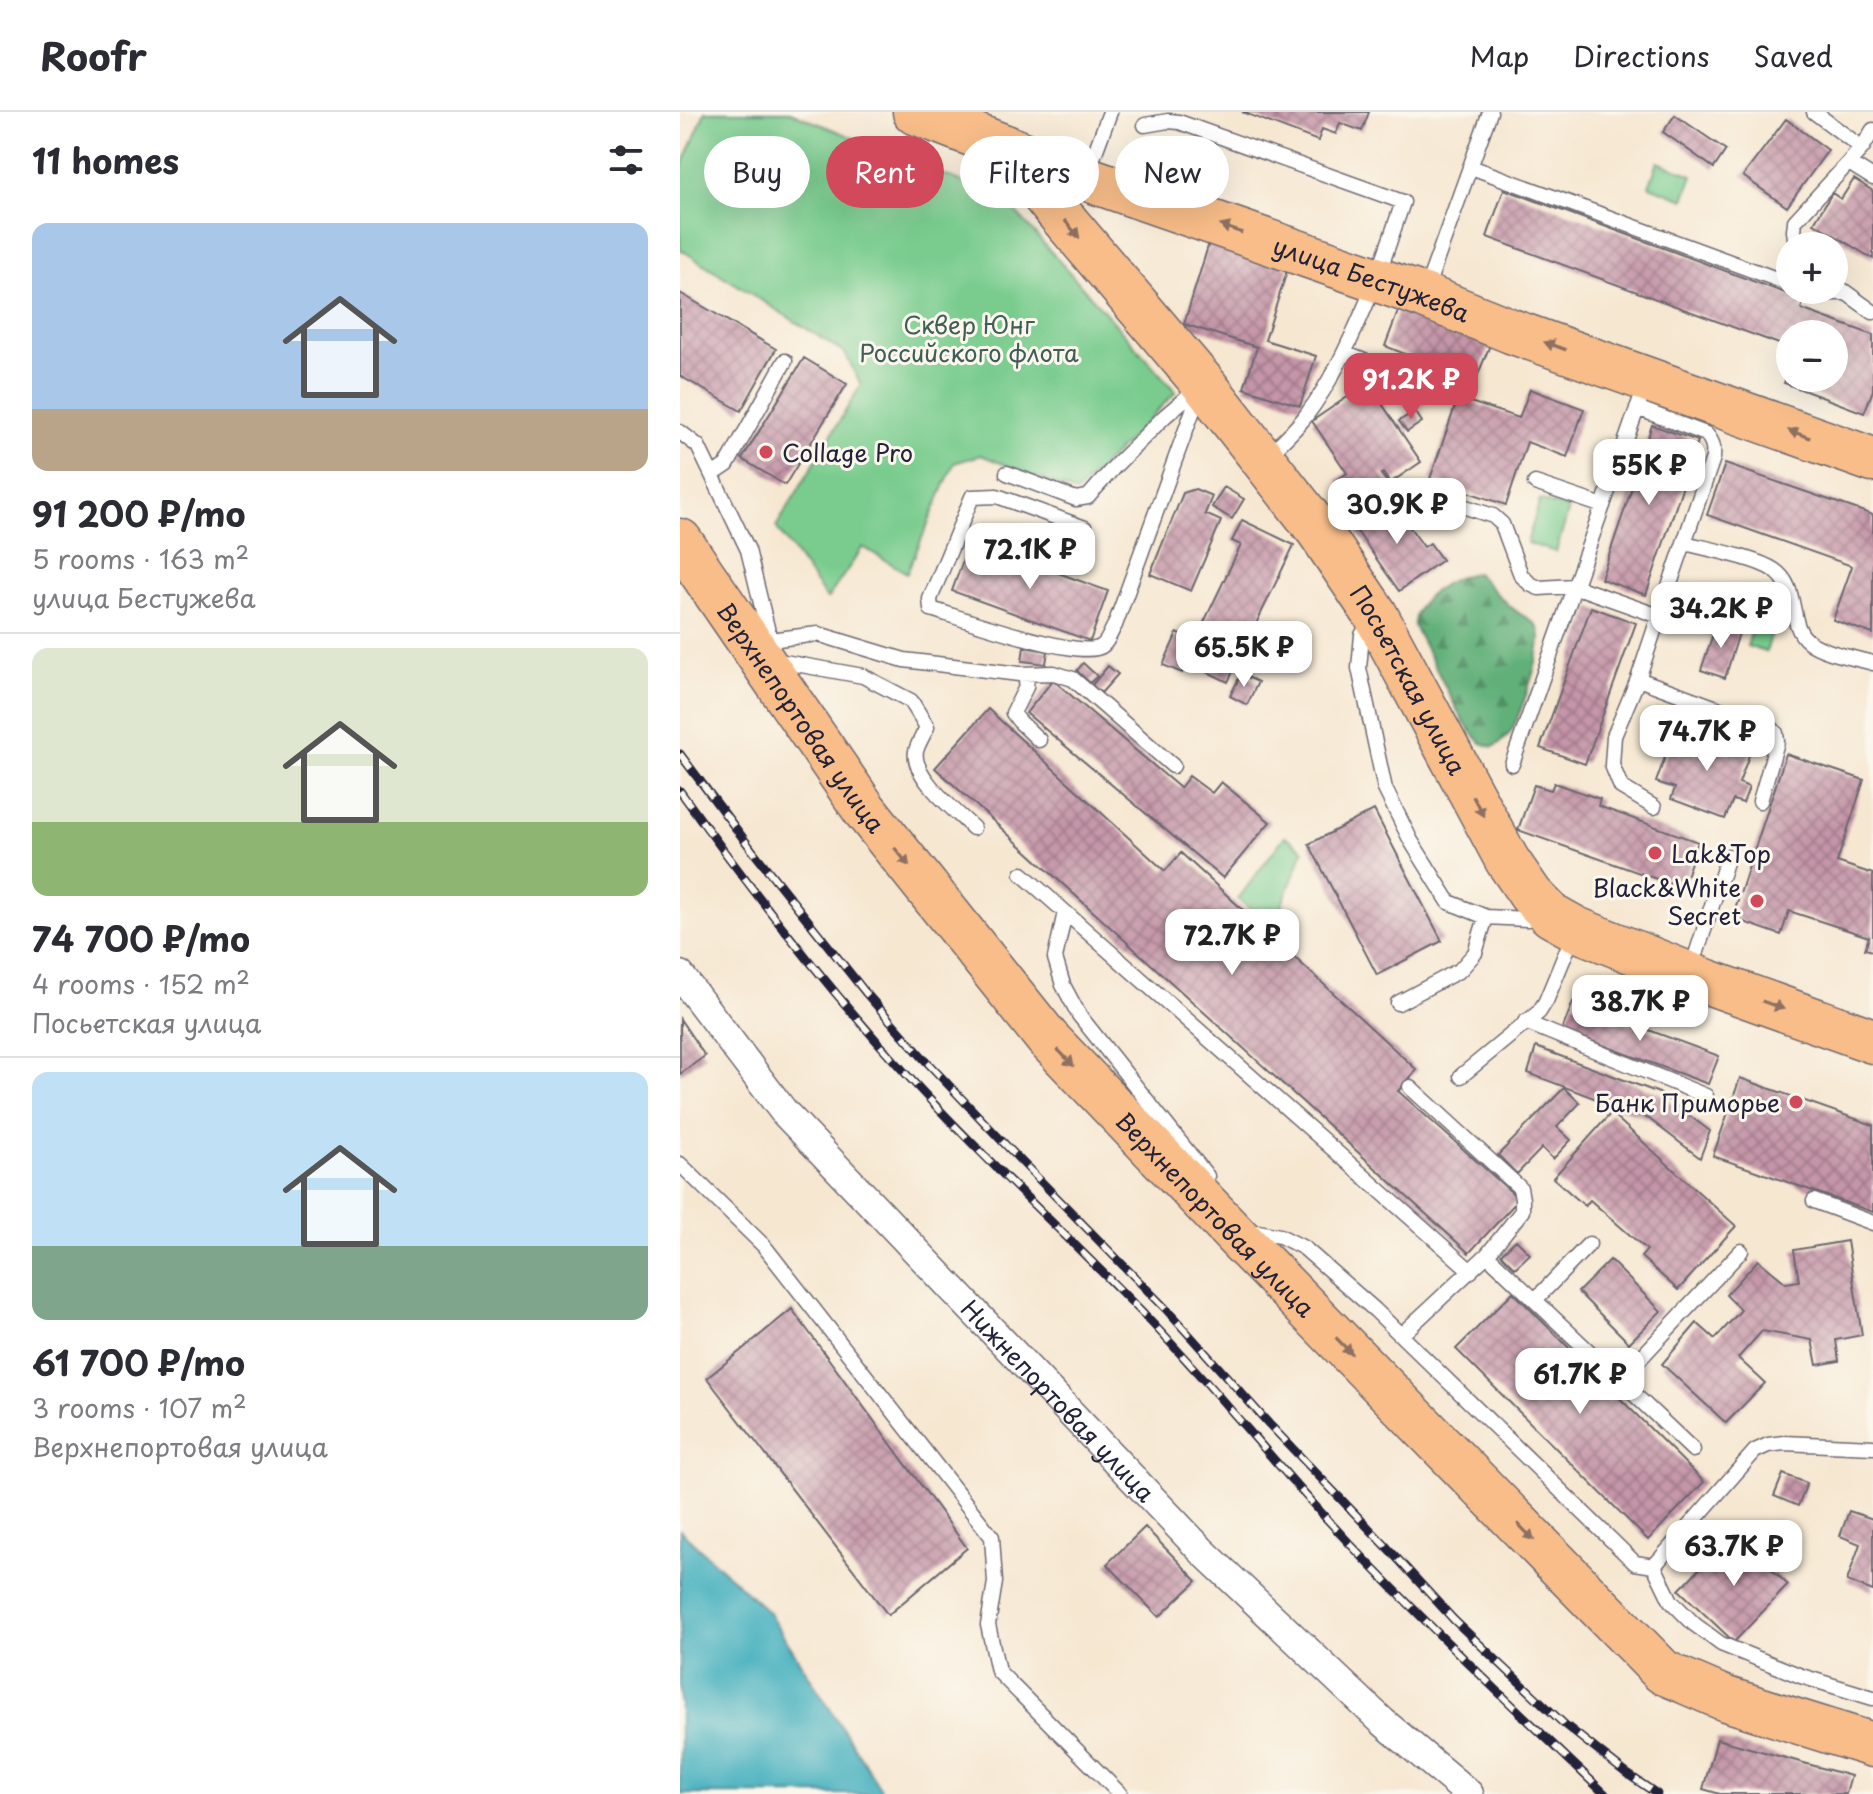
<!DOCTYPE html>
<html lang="en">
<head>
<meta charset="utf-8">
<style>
  :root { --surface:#fff; --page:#f7f7f7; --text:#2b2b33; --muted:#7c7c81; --line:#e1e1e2; --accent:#d1495b }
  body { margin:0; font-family:"Playpen Sans",sans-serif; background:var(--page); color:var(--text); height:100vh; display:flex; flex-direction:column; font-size:30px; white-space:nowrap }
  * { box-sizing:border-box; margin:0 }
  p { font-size:26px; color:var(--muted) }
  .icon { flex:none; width:44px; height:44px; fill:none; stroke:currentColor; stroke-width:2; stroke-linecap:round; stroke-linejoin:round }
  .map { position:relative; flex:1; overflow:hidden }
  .details { display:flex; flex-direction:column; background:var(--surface); width:680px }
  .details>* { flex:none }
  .top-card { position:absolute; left:24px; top:24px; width:760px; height:72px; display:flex; gap:16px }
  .buttons { position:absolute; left:1096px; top:120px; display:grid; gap:16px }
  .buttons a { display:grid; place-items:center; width:72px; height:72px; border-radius:50%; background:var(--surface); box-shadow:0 8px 32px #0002; font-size:40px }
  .price { position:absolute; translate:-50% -68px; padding:0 18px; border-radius:16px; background:#fff; color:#222; font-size:26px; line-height:52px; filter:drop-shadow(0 2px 4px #0008) }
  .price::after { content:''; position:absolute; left:50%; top:48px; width:24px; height:18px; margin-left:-12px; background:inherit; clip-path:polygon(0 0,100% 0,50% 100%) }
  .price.selected { background:var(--accent); color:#fff }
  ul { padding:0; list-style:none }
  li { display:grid; align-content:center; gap:16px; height:424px; padding:0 32px }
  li+li { border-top:2px solid var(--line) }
  li span { display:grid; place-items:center; height:248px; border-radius:16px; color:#555 }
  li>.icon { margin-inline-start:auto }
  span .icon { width:144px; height:144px; fill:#fffc; stroke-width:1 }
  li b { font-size:34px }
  h2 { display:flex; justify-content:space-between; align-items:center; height:96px; padding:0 32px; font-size:34px }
  .pill { padding:0 28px; border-radius:36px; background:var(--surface); box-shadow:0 8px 32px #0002; font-size:28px; line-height:72px }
  .pill.selected { background:var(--accent); color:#fff }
  header { display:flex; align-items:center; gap:48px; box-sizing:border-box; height:112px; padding:0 40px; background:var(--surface); border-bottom:2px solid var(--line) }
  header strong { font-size:38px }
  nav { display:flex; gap:44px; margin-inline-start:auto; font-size:28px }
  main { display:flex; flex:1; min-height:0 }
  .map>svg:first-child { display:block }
  .forest { fill:url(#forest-firs); stroke:#42695a; stroke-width:2 }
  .green { fill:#79cc8e; stroke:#4e7764; stroke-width:2 }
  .water { fill:#40aebd; stroke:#31687c; stroke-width:2 }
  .building { fill:url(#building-cross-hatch) }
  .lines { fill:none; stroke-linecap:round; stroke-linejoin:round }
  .service-casing { stroke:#6c6770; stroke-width:17 }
  .minor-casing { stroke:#6c6770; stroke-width:31 }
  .primary-casing { stroke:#6c6770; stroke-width:47 }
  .service { stroke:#fff; stroke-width:14 }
  .minor { stroke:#fff; stroke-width:28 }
  .primary { stroke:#f8bd89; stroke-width:44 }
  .rail-casing { stroke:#22223b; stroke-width:9 }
  .rail { stroke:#fbf7ec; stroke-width:6; stroke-dasharray:18; stroke-linecap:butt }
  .oneway { fill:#8d7062 }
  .poi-dot { fill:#d1495b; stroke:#fbf7ec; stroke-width:3 }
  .labels { text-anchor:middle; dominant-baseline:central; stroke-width:6; stroke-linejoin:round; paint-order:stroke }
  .street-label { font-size:24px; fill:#22223b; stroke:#fbf7ec }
  .park-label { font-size:24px; fill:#405e58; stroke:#fbf7ec }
  .poi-label { font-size:24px; fill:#22223b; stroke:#fbf7ec; text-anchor:start }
</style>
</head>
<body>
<header>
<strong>Roofr</strong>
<nav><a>Map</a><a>Directions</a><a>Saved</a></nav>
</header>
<main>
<section class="details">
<h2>11 homes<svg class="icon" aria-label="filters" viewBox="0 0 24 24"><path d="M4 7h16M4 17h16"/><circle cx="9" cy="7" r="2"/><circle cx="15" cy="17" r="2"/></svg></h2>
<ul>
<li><span style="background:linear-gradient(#a9c7e8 75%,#b9a48a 0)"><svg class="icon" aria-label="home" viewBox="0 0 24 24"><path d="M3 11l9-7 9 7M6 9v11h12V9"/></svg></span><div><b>91 200 ₽/mo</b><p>5 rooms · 163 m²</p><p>улица Бестужева</p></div></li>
<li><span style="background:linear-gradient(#dfe7d0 70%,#8fb573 0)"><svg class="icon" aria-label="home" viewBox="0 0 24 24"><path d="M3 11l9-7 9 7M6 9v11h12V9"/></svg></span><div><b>74 700 ₽/mo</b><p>4 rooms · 152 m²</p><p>Посьетская улица</p></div></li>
<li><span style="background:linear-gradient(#bfe0f5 70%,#7fa58c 0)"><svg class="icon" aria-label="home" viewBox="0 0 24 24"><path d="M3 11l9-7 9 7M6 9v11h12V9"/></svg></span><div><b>61 700 ₽/mo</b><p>3 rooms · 107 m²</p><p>Верхнепортовая улица</p></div></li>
</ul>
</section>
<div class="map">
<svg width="1193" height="1682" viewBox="0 0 1193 1682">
  <defs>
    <pattern id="forest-firs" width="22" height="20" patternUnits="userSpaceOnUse" patternTransform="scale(2)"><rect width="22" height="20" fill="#62b079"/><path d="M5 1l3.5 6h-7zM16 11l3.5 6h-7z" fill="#508f64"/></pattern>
    <pattern id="building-cross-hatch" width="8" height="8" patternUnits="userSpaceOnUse" patternTransform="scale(2)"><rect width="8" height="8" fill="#c596a8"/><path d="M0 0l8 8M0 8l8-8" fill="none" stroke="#a07a8a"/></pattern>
  </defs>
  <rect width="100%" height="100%" fill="#fbf7ec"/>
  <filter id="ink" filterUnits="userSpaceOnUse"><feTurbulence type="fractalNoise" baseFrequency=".0125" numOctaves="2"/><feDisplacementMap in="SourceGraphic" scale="16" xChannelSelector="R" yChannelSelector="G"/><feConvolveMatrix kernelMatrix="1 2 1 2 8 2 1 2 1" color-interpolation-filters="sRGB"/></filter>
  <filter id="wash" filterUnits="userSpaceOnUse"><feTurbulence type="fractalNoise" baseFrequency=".006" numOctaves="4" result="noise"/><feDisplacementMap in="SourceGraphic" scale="32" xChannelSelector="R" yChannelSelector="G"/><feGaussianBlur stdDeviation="1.8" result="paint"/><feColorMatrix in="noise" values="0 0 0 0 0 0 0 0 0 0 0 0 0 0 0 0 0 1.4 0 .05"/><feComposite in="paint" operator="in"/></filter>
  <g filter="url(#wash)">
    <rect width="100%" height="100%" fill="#f6e7d1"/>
    <!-- forest -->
    <path class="forest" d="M796,461C811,475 824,492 842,503C849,507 857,511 859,519C865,535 840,603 831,619C826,627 821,630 813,635L801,631L784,611L734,514C733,487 771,463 796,461Z"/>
    <!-- green -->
    <path class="green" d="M25,0H110L324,87L496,280L396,381L301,343L274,351L227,461L183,435L147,487L96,415L181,273L165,241L0,137V60Z
      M978,50L1013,63L1004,87L969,74Z
      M860,388L889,397L876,440L847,431Z
      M1050,480L1100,495L1086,540L1067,534L1074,512L1042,502Z
      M605,724L624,738L593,815L558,787Z"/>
    <!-- water -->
    <path class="water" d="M0,1418L89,1501L204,1682H0Z"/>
    <g id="blocks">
      <!-- building -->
      <path class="building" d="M562,0H689L682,19L660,11L656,22L642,17L638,29Z
        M995,3L1046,38L1034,56L983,20Z
        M1106,7L1148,38L1107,95L1063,64Z
        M1174,67L1193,79V147L1134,111L1152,81L1161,87Z
        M824,77L1124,188L1121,197L1193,223V278L1184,301L1104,271L1110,257V266H1154V222H1110V236L807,125Z
        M529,131L608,156L585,228L636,244L620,294L564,276L577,235L504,212Z
        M0,181L96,237L61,299L0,264Z
        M719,197L810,233L795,270L705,234Z
        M124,246L167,272L105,373L62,347Z
        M688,271L741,350L710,371L703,361L701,362L711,376L699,385L688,371L669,384L657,368L667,361L632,309Z
        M850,277L904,297L887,345L847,330L826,393L750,367L778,286L839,306Z
        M735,299L742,310L727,320L719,309Z
        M972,313L1018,329L966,483L921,467L957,361L940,356L948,331L964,337Z
        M1045,352L1193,403V522L1153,508L1172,454L1027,403Z
        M544,375L564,387L552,407L532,395Z
        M515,377L532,384L525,402L541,409L511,479L470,462L503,381Z
        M711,389L744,435L750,431L762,448L719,479L674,415Z
        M562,408L614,433L548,570L507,550L502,561L483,553L497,521L515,529L561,433L552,429Z
        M290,429L428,479L410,529L272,479Z
        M911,495L956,511L905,652L860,636Z
        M1037,510L1060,518L1045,566L1021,558Z
        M344,535L368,539L366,552L342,549Z
        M403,551L417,564L410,571L397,559Z
        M428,554L438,562L421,581L412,573Z
        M561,562L578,570L567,593L550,584Z
        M373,568L500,676L509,664L532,681L541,670L590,710L543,766L346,601Z
        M308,597L485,759L501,741L737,958L718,979L839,1087L789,1141L255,656Z
        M1018,615L1072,635L1059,671L1069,675L1063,691L1053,688L1045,707L991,687L995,676L976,670L990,631L1010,638Z
        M1106,642L1184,668L1157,750L1193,762V839L1185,837L1189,825L1109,799L1101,823L1052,806Z
        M874,671L920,687L918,694L1018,730L1002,776L838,718L854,673L871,678Z
        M694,698L762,829L697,863L629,732Z
        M893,890L1039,944L1028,972L882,918Z
        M0,907L25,944L0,962Z
        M856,935L979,981L1030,1019L1020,1046L969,1007L848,961Z
        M1060,966L1193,1013V1100L1033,1044Z
        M884,976L900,991L877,1015L891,1028L873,1047L862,1036L837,1062L818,1043Z
        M931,1001L1056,1114L998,1178L961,1145L967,1138L910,1088L905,1094L873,1066Z
        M836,1128L850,1142L835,1156L821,1142Z
        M1167,1129L1182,1223L1156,1228L1159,1249L1137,1253L1132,1228L1082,1219L1058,1246L1085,1271L1046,1311L982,1252L1017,1211L1035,1227L1061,1198L1046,1183L1078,1148L1106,1171L1119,1169L1114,1138Z
        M930,1148L981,1199L949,1231L898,1180Z
        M833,1180L1024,1370L968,1428L776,1237Z
        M112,1197L287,1436L208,1503L27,1266Z
        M1103,1362L1127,1371L1118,1394L1094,1384Z
        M1169,1399L1193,1407V1479L1167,1469L1180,1432L1160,1424Z
        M465,1415L517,1469L479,1505L427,1452Z
        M1054,1421L1108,1473L1054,1530L999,1478Z
        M1037,1627L1171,1664L1166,1682H1040L1023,1677Z"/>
    </g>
  </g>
  <g filter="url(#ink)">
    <use href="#blocks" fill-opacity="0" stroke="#6c6770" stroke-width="2"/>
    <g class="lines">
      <defs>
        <path id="service" d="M465,13L488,9L499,10L723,90L698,163
          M1182,36L1193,18
          M1169,51L1193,66
          M791,55L1110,172
          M407,62L430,0
          M1116,134L1114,119L1115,109L1182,36L1134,0
          M1154,172L1193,200
          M1130,178L1150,181H1164
          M745,180L810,0
          M664,241L771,284
          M0,320L18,334L68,438L90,528
          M585,346C599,333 613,320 625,305C653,268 672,226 690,183
          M327,361L396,387L408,385L435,354L485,304L520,274
          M32,363L47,353L105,249
          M855,371L923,394
          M728,376L813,404L822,412L841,463L850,472L859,476L894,474L979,504L1033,346C1034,335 1033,330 1026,322L957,296
          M405,416L317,384L292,385L250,487L251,497C278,505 402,549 422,534C428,530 431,519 435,513L520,279
          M1005,431C1028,437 1076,446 1094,458C1120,475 1107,513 1128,529C1143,541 1175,546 1193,551
          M691,509L682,523L679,556L705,677L731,729L769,790L806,805L847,807L861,805
          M78,533L90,528L138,522L224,548L339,562L374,561L393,567L493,654
          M93,548L183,564L231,589L247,615C244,622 238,631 236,639C231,664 276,699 293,716
          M347,562L346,575L333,601L339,609L359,628
          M958,567L1091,616L1096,621L1097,630L1080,689
          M832,652L959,291
          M974,695L941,675L932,653L934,624L958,567L979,504
          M342,762L791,1159
          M385,800L375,846L383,873L399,903L527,1064
          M1011,858L1048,744
          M718,891L780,858L795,841L806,805
          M845,910L1026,984
          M781,964L859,900L866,889L894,821
          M0,1052L84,1134L312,1425L315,1470L308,1513L318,1559L440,1682
          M1134,1089L1193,1111
          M567,1125L578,1120L600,1124L624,1136L695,1198L955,1451L974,1454L1075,1339L1088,1333L1104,1331L1193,1335
          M807,1143L1013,1338
          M856,1187L909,1132
          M721,1223L807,1143L842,1099V1087L840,1076L730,975
          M940,1268L1061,1139
          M974,1454L991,1489L1014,1512L1041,1532L1121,1564L1193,1586"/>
        <g id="minor">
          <path id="s1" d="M0,863L104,1000L521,1438L703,1610L789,1682"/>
        </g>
        <g id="primary">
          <path id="s2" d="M235,0L405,66L744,184L831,219L1193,348"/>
          <path id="s3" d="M325,35L371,92L523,271L639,419L695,502L827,748L851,783L871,803L896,817L1028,870L1193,929"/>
          <path id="s4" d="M0,429L184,697L367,926L560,1128L983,1560L1046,1587L1193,1633"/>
        </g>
      </defs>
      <!-- service casing -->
      <use href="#service" class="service-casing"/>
      <!-- minor casing -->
      <use href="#minor" class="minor-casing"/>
      <!-- primary casing -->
      <use href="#primary" class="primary-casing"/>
      <!-- service -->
      <use href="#service" class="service"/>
      <!-- minor -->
      <use href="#minor" class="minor"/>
      <!-- primary -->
      <use href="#primary" class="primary"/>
      <defs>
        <path id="rail" d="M0,642L72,738L185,880L244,947L341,1049L485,1196L589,1312L704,1432L774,1508L884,1612L946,1661L977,1682
          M0,679C71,778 146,874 227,963C306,1050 393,1128 473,1212C541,1284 603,1361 670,1432C752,1518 839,1600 925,1682"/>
      </defs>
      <!-- rail casing -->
      <use href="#rail" class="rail-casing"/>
      <!-- rail -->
      <use href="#rail" class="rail"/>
    </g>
    <!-- one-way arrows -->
    <defs><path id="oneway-solid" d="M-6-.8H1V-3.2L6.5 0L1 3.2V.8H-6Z" transform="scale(2)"/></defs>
    <g class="oneway">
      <use href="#oneway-solid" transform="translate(392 117) rotate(50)"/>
      <use href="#oneway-solid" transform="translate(551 117) rotate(-161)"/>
      <use href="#oneway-solid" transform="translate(875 234) rotate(-160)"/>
      <use href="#oneway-solid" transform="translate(1119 322) rotate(-160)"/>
      <use href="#oneway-solid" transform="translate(798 694) rotate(62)"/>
      <use href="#oneway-solid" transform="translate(222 745) rotate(51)"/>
      <use href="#oneway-solid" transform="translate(1093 893) rotate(20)"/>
      <use href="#oneway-solid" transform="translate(386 946) rotate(46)"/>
      <use href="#oneway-solid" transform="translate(664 1234) rotate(46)"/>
      <use href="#oneway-solid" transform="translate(846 1420) rotate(46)"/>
    </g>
  </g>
  <!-- markers -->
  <g class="poi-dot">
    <circle cx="86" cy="340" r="8"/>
    <circle cx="975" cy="741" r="8"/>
    <circle cx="1077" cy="789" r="8"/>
    <circle cx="1116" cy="990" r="8"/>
  </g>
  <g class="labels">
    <!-- street labels -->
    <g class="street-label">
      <text stroke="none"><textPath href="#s2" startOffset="486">улица Бестужева</textPath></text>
      <text stroke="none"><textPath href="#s3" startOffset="670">Посьетская улица</textPath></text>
      <text stroke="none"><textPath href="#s4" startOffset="214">Верхнепортовая улица</textPath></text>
      <text stroke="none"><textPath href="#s4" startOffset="862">Верхнепортовая улица</textPath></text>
      <text stroke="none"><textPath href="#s1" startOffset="570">Нижнепортовая улица</textPath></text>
    </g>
    <!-- park labels -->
    <g class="park-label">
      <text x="289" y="212">Сквер Юнг<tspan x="289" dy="28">Российского флота</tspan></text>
    </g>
    <!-- poi labels -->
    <g class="poi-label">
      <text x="102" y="340">Collage Pro</text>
      <text x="991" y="741">Lak&amp;Top</text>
      <text x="1061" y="775" text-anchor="end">Black&amp;White<tspan x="1061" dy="28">Secret</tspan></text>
      <text x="1100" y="990" text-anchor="end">Банк Приморье</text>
    </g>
  </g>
</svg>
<div class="buttons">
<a>+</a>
<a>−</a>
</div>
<b class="price selected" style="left:731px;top:309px">91.2K ₽</b>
<b class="price" style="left:969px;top:395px">55K ₽</b>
<b class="price" style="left:717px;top:434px">30.9K ₽</b>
<b class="price" style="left:350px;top:479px">72.1K ₽</b>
<b class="price" style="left:1041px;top:538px">34.2K ₽</b>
<b class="price" style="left:564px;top:577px">65.5K ₽</b>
<b class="price" style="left:1027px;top:661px">74.7K ₽</b>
<b class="price" style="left:552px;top:865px">72.7K ₽</b>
<b class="price" style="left:960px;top:931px">38.7K ₽</b>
<b class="price" style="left:900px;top:1304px">61.7K ₽</b>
<b class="price" style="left:1054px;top:1476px">63.7K ₽</b>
<div class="top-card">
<a class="pill">Buy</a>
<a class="pill selected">Rent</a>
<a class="pill">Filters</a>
<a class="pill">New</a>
</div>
</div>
</main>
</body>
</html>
